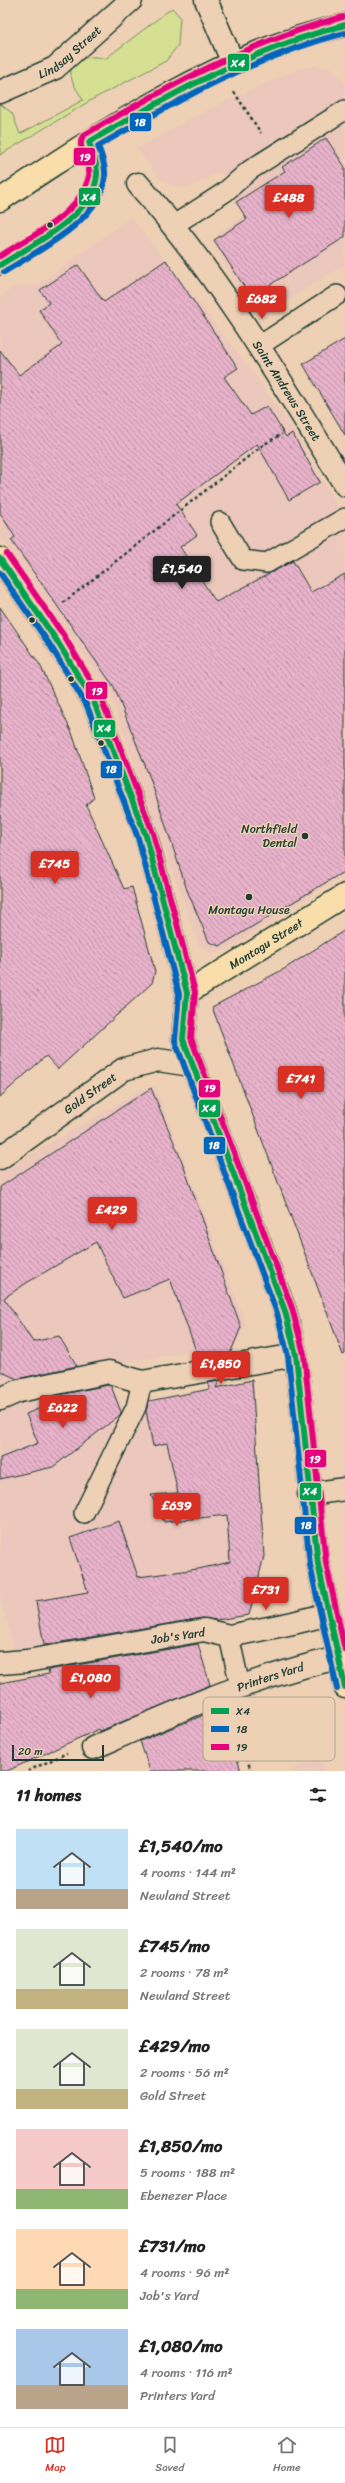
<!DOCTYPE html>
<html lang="en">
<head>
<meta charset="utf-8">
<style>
  :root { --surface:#fff; --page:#f6f6f6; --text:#222; --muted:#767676; --line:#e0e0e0; --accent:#d93025 }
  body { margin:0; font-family:Sriracha,sans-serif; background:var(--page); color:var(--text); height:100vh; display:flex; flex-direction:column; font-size:15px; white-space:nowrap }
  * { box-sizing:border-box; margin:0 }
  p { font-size:13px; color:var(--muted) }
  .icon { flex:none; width:22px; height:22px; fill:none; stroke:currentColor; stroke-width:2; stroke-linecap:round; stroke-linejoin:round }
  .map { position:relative; height:1771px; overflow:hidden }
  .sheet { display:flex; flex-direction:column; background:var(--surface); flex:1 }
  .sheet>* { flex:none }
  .scale { position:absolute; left:12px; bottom:10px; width:92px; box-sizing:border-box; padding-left:4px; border:2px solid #1f3d34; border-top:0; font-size:11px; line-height:14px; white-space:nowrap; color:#1f3d34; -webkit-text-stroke:3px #eed0b5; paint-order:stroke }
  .price { position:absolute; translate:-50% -34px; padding:0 9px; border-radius:4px; background:var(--accent); color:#fff; font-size:13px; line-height:26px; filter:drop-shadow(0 1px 2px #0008) }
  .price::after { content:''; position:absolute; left:50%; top:24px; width:12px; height:9px; margin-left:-6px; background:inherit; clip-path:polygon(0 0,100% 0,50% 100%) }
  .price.on { background:#222; color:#fff }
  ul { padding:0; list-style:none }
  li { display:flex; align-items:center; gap:12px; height:100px; padding:0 16px }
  li span { display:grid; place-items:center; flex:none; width:112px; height:80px; border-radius:0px; color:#555 }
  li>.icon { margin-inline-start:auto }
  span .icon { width:48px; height:48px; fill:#fffc; stroke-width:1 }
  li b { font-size:17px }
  h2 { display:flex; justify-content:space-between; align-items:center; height:48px; padding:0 16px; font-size:17px }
  .menu { display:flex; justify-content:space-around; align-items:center; height:56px; border-top:1px solid var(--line); background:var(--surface); font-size:11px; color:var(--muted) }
  .menu a { display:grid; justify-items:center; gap:2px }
  .menu .on { color:var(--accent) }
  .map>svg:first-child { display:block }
  .built { fill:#ecc7bb }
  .green { fill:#d5e092; stroke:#7a8e63 }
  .building { fill:url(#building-back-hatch); stroke:#1f3d34 }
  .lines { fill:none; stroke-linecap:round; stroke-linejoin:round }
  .lane-casing { stroke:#1f3d34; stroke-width:22 }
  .street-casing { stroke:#1f3d34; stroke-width:25 }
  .primary-casing { stroke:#1f3d34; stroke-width:25 }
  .path { stroke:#1f3d34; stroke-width:2.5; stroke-dasharray:3 3; stroke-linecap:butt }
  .lane { stroke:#eed0b5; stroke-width:19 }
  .street { stroke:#eed0b5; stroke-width:22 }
  .primary { stroke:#f9deab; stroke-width:22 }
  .bus-1-casing { stroke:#eed0b5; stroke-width:9 }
  .bus-2-casing { stroke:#eed0b5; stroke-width:9 }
  .bus-3-casing { stroke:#eed0b5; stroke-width:9 }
  .bus-1 { stroke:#02a150; stroke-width:6 }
  .bus-2 { stroke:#0065bd; stroke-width:6 }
  .bus-3 { stroke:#e5007d; stroke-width:6 }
  .bus-dot { fill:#1f3d34; stroke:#eed0b5; stroke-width:1.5 }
  .labels { text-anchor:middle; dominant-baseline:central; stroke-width:3; stroke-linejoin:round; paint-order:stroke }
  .street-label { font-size:12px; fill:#1f3d34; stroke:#eed0b5 }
  .poi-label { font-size:12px; fill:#1f3d34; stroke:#eed0b5; text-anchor:end }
  .key { fill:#eed0b5; stroke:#b0a48e; stroke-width:1 }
  .key-label { font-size:11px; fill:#1f3d34 }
  .line-badge { stroke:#eed0b5; stroke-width:1.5 }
  .badge-label { font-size:11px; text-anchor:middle; font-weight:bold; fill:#fff }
</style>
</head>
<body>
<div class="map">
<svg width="345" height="1771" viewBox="0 0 345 1771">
  <defs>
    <pattern id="building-back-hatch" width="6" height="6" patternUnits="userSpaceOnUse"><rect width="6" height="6" fill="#e8b2ca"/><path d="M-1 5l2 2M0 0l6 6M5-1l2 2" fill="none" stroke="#bb92a5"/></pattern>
  </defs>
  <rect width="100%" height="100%" fill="#eed0b5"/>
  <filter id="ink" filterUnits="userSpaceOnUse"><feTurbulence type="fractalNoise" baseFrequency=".025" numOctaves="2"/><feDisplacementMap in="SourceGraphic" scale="8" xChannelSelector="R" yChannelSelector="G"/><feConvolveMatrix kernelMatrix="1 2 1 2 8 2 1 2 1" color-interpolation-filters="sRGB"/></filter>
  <g filter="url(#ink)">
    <!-- built -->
    <path class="built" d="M316,66L331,68L345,83V264L259,319L219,254L217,242L218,234L245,214L221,172L187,188L174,186L161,179L137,149L188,120L228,100L301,68Z
      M131,217L254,374L296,435L345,521V873L231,947L214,954L199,945L110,693L0,535V298L13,287L39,284Z
      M156,1087L246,1325L236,1345L104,1365L122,1407L252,1380L264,1556L249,1615L14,1650L0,1596V1173L142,1089Z
      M321,1759L325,1771H290L292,1769Z"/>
    <!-- green -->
    <path class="green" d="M172,8L180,17L178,45L166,61L93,99L0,155V104L12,113L20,134L83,100C80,94 74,87 72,80C65,60 91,53 105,59Z"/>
    <!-- building -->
    <path class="building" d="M326,138L345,167V237L251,297L214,240L247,219L236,202L285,171L282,167Z
      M166,260L238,368L224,377L251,415L267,406L286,437L292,433L320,482L289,500L257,444L176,504L197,535L180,547L216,602L293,561L311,592L345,574V871L220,946L209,942L187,890L150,778L114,687L11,540L15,537L0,513V350L19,375L62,345L39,310L49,303L40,290L78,265L104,302Z
      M345,339V435L303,364Z
      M0,607L40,665L72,733L94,798L86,805L124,889L132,887L155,971L152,983L58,1069L46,1056L0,1097Z
      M345,930V1354L343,1355L212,1007L284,969Z
      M151,1088L181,1159L241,1327L230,1354L199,1359L170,1279L123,1298L96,1242L28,1282L4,1298L33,1342L59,1336L77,1366L17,1379L0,1371V1187Z
      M252,1380L264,1556L249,1615L216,1620L202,1618L44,1645L36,1601L88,1592L70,1538L119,1521L138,1577L198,1569L230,1562L227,1515L164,1522L151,1495L178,1493L167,1443L153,1446L146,1411L149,1401L210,1389L208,1383L219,1381L216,1388Z
      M108,1385L111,1386L121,1412L120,1415L53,1467L0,1479V1458L38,1443L26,1414L62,1399L55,1396Z
      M198,1644L210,1685L100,1731L99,1729L7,1771H0V1683L49,1674L48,1670Z
      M221,1708L241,1771H150L140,1741Z"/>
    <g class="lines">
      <defs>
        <path id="lane" d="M174,225L225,192L250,170L345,110
          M0,265C31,244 90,218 97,177C99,168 91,152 89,142
          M259,346L337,295
          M220,522L243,560L267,563L345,518
          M84,1513L136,1407L142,1382
          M229,1636L240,1686"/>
        <g id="street">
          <path d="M206,0L233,63"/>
          <path id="s1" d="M0,92L55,68L131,0"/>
          <path id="s2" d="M138,184C219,276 281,381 345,485"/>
          <path id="s3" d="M0,1158L124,1069L158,1060L191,1065"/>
          <path d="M0,1399L19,1391L109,1372L142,1382L296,1355"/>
          <path d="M309,1494L345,1489"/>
          <path d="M0,1663L27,1661L204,1630L229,1636L293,1623L329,1614"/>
          <path id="s4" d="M93,1748C173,1713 252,1677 338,1658"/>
        </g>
        <g id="primary">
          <path d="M0,200C105,130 221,52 345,25"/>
          <path d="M0,559L57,641L94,702L146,836L187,993L183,1039L285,1311L296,1355L318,1564L345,1687"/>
          <path id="s5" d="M187,993L345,895"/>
        </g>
      </defs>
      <!-- lane casing -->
      <use href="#lane" class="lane-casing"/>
      <!-- street casing -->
      <use href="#street" class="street-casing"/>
      <!-- primary casing -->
      <use href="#primary" class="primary-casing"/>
      <!-- path -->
      <path class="path" d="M234,92L261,133
        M63,603L263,445L282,434
        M234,1718L251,1771
        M28,1771L67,1753"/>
      <!-- lane -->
      <use href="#lane" class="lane"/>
      <!-- street -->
      <use href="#street" class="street"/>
      <!-- primary -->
      <use href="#primary" class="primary"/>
      <defs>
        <path id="bus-1" d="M0,265C30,246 94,216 97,175C98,164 92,152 89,142C171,94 252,49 345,25
          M0,559L57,641L94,702L146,836L187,993L183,1039L285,1311L296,1355L318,1564L345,1687"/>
        <path id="bus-2" d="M4,272C37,251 102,220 105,176C106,165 101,155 98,146C178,100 256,56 345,33
          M0,573L50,645L87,706L138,838L179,994L175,1041L277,1313L288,1356L310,1565L337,1689"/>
        <path id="bus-3" d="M0,256C31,236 80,215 89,176C92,163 74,146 84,135C167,87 250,41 343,17
          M7,554L64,636L101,698L153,833L195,992L191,1038L292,1308L304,1354L326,1563L345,1650"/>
      </defs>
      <!-- bus-1 casing -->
      <use href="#bus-1" class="bus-1-casing"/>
      <!-- bus-2 casing -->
      <use href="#bus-2" class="bus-2-casing"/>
      <!-- bus-3 casing -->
      <use href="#bus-3" class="bus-3-casing"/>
      <!-- bus-1 -->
      <use href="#bus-1" class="bus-1"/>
      <!-- bus-2 -->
      <use href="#bus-2" class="bus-2"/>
      <!-- bus-3 -->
      <use href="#bus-3" class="bus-3"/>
    </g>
  </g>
  <!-- markers -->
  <g class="bus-dot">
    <circle cx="50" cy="225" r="3.5"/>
    <circle cx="32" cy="620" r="3.5"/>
    <circle cx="71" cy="679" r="3.5"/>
    <circle cx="101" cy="743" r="3.5"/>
    <circle cx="305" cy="836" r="4"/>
    <circle cx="249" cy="897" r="4"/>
  </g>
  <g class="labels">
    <!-- street labels -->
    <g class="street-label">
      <text stroke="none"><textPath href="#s1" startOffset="81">Lindsay Street</textPath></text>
      <text stroke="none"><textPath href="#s2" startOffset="255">Saint Andrews Street</textPath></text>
      <text stroke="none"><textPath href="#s5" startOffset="93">Montagu Street</textPath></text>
      <text stroke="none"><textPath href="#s3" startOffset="111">Gold Street</textPath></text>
      <text transform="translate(178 1636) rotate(-8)">Job's Yard</text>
      <text stroke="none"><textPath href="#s4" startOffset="191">Printers Yard</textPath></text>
    </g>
    <!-- poi labels -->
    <g class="poi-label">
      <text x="297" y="829">Northfield<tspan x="297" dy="14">Dental</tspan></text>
      <text x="249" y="910" text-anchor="middle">Montagu House</text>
    </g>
  </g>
  <!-- legend -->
  <rect x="203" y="1697" width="132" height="64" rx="6" class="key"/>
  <rect x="211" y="1708" width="18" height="6" fill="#02a150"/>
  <rect x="211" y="1726" width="18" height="6" fill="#0065bd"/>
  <rect x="211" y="1744" width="18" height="6" fill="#e5007d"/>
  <g class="key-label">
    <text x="236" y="1715">X4</text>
    <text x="236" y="1733">18</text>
    <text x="236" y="1751">19</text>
  </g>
  <g class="line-badge">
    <rect x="227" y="53" width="23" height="19" rx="4" fill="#02a150"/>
    <rect x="129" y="112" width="23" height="20" rx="4" fill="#0065bd"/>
    <rect x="73" y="147" width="23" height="19" rx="4" fill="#e5007d"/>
    <rect x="78" y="187" width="23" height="19" rx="4" fill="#02a150"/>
    <rect x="85" y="681" width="23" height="19" rx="4" fill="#e5007d"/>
    <rect x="93" y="719" width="23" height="19" rx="4" fill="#02a150"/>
    <rect x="100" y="760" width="23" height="19" rx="4" fill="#0065bd"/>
    <rect x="198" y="1079" width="23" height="19" rx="4" fill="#e5007d"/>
    <rect x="198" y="1099" width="23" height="19" rx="4" fill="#02a150"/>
    <rect x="203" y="1136" width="23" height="19" rx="4" fill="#0065bd"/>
    <rect x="304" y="1449" width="23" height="19" rx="4" fill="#e5007d"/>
    <rect x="299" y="1482" width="23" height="19" rx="4" fill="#02a150"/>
    <rect x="294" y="1516" width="23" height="19" rx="4" fill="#0065bd"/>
  </g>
  <g class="badge-label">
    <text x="238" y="67">X4</text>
    <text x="140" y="126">18</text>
    <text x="85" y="161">19</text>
    <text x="89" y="201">X4</text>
    <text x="97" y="695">19</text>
    <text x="104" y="732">X4</text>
    <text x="111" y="773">18</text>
    <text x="210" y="1092">19</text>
    <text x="209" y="1112">X4</text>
    <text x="214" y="1149">18</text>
    <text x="315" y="1463">19</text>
    <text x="310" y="1495">X4</text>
    <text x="306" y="1529">18</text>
  </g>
</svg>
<div class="scale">20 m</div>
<b class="price" style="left:289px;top:219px">£488</b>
<b class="price" style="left:262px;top:320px">£682</b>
<b class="price on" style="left:182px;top:590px">£1,540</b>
<b class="price" style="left:55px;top:885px">£745</b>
<b class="price" style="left:301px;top:1100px">£741</b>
<b class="price" style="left:112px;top:1231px">£429</b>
<b class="price" style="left:221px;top:1385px">£1,850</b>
<b class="price" style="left:63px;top:1429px">£622</b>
<b class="price" style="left:177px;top:1527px">£639</b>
<b class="price" style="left:266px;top:1611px">£731</b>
<b class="price" style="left:91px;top:1699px">£1,080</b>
</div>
<section class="sheet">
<h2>11 homes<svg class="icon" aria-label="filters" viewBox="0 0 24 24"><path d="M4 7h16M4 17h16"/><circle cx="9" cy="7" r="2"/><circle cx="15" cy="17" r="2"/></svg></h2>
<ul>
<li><span style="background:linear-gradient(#bfe0f5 75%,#b9a48a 0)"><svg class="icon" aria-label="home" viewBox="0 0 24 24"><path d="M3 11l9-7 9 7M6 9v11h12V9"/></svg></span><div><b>£1,540/mo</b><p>4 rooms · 144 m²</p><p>Newland Street</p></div></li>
<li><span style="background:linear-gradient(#dfe7d0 75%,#c2b280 0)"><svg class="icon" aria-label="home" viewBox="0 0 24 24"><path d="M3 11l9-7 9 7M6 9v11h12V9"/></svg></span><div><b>£745/mo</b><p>2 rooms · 78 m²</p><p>Newland Street</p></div></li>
<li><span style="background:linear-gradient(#dfe7d0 75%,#c2b280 0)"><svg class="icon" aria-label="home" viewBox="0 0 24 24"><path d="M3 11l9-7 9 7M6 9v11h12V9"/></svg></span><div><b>£429/mo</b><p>2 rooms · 56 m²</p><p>Gold Street</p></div></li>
<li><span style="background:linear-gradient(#f6c9c9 75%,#8fb573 0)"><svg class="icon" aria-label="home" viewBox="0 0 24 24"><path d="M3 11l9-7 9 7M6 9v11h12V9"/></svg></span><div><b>£1,850/mo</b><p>5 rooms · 188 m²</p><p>Ebenezer Place</p></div></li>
<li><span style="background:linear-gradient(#ffd9b3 75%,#8fb573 0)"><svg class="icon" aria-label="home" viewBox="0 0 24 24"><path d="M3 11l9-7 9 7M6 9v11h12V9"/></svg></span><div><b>£731/mo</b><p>4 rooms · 96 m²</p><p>Job's Yard</p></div></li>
<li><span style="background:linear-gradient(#a9c7e8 70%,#b9a48a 0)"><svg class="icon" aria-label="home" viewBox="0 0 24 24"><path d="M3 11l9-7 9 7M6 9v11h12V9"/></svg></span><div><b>£1,080/mo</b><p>4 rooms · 116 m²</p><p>Printers Yard</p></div></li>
</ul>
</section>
<nav class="menu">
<a class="on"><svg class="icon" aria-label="map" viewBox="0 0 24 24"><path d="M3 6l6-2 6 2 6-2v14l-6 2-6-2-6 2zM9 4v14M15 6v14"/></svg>Map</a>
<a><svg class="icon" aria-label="saved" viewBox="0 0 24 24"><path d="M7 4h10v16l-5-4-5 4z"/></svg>Saved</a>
<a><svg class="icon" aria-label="home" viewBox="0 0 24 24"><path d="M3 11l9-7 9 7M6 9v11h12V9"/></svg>Home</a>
</nav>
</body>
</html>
